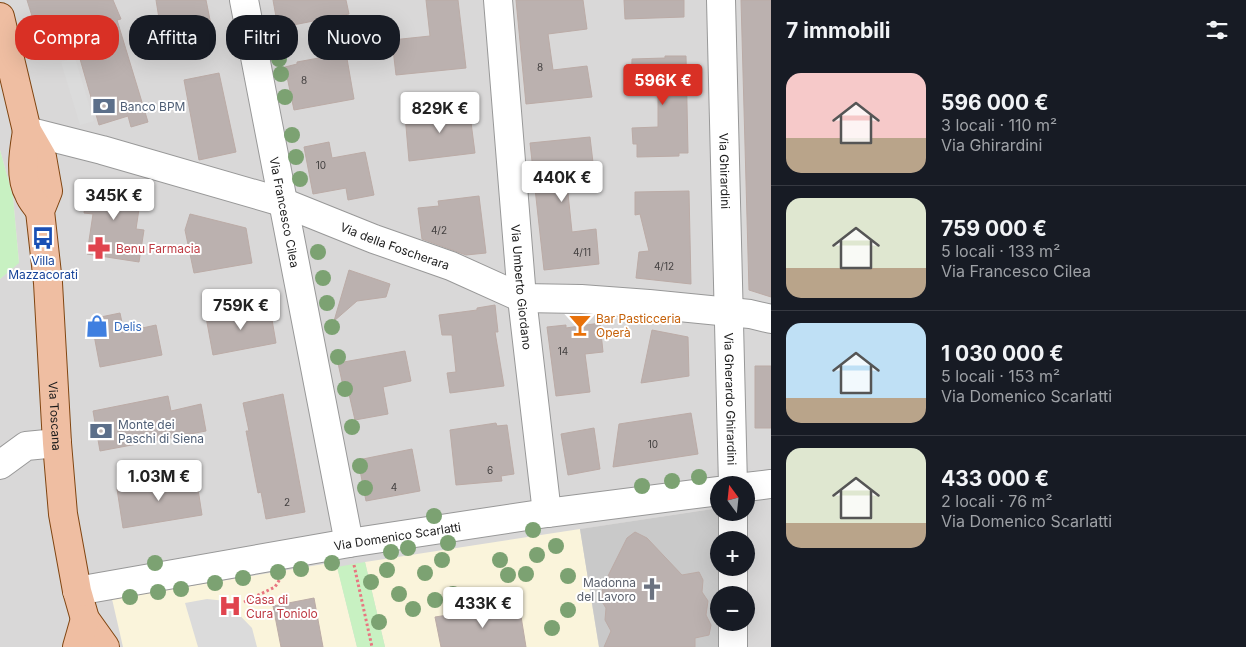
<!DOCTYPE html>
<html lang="it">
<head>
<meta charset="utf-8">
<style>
  :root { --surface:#171b24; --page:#20242c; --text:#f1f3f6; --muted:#9ea1a6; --line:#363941; --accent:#d93025 }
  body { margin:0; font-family:Inter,sans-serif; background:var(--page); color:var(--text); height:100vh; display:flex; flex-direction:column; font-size:19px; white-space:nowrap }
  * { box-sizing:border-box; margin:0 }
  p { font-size:16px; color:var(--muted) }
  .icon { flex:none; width:28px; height:28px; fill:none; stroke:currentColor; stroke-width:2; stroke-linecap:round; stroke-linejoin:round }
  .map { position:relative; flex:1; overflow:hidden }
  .drawer { display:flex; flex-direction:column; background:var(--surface); width:475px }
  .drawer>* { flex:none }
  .guide { position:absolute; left:15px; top:15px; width:475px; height:45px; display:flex; gap:10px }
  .needle { width:32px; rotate:345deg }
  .tools { position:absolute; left:710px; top:476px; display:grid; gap:10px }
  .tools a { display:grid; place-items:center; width:45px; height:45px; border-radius:50%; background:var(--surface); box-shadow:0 5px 20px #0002; font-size:25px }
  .price { position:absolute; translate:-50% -42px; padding:0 11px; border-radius:5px; background:#fff; color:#222; font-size:16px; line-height:32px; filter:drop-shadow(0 1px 2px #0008) }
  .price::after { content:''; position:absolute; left:50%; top:30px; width:15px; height:11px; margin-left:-8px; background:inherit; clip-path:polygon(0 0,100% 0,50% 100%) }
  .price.active { background:var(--accent); color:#fff }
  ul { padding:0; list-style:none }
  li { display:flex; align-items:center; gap:15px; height:125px; padding:0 15px }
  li+li { border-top:1px solid var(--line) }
  li span { display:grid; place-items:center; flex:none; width:140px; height:100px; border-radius:15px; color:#555 }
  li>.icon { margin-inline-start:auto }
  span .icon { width:60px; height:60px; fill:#fffc; stroke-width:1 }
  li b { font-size:21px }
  h2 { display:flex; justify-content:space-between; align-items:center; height:60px; padding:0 15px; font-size:21px }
  .tag { padding:0 18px; border-radius:20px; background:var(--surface); box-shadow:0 5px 20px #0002; font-size:18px; line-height:45px }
  .tag.active { background:var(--accent); color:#fff }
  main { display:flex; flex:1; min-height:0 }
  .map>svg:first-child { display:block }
  .residential { fill:#d9d8d8 }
  .education { fill:#faf4db }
  .religious { fill:#c9c9c9 }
  .park { fill:#c8f1c2 }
  .parking { fill:#dbdbdb }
  .building { fill:#bbb1af; stroke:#bbaba6 }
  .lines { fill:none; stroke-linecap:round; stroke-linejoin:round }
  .minor-casing { stroke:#989898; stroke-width:30 }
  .major-casing { stroke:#804511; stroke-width:30 }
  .path { stroke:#e87681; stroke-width:3; stroke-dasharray:2.5 2.5; stroke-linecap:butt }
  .minor { stroke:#fff; stroke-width:28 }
  .major { stroke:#efbea2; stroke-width:28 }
  .tree { fill:#7ca272 }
  .labels { text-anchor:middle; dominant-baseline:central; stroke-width:4; stroke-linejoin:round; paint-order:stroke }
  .number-label { font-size:10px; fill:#434040 }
  .service-label { font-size:12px; fill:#4e5e75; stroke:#fff; text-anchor:start }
  .street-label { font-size:12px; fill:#1b1b1b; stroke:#fff }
  .health-label { font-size:12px; fill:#be3a42; stroke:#fff; text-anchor:start }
  .transit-label { font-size:12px; fill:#164399; stroke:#fff }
  .food-label { font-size:12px; fill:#c56008; stroke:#fff; text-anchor:start }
  .shop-label { font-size:12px; fill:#366cbe; stroke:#fff; text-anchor:start }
  .worship-label { font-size:12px; fill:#5b616d; stroke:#fff; text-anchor:end }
</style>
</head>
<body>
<main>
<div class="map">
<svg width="771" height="647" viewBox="0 0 771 647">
  <rect width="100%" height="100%" fill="#ebe6e1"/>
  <!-- residential -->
  <path class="residential" d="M0,0H771V647H722L746,622V485H719V508L581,529L599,647H0V279L19,262L13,197L0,150Z"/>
  <!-- education -->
  <path class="education" d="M580,529L599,647H385L365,562Z
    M336,562L357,647H123L112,599Z"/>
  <!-- religious -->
  <path class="religious" d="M719,508V512L723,513V540H719V568H723L722,595H719V622L722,623V647H599L580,529Z"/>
  <!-- park -->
  <path class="park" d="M0,150L13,197L19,263L0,279Z
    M365,562L385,647H357L337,567Z"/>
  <!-- parking -->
  <path class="parking" d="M75,58L94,121L80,125L61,62Z
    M207,599L226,601L252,628L257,647H198L185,603Z"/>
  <!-- building -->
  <path class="building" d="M27,0H113L121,19L117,20L148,122L131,127L128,116L99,125L74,38L42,48Z
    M156,0H206L214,40L164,49Z
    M273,0H346L349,14L278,28Z
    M426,0H458L466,68L396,75L392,40L430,36Z
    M516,0H583L587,29L548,34L553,70L587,66L592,97L526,104Z
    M624,0H684V17L625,19Z
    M741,0H771V297L749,290Z
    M346,53L354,99L294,110L285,67L297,64V62Z
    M665,56H686L688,153H679V156L637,157V144H633L632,128L658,127V90L631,91L632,59L665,58Z
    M219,73L236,152L199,160L184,80Z
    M469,107L475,153L409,161L405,115L425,112V113Z
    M590,137L594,171L566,174L572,232L596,229L599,264L544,270L530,143Z
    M329,142L332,158L365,152L374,195L348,200L346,188L313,194L304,147Z
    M89,181L142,189L136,229L144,230L139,262L87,254L93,214L84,213Z
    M689,191L691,284L636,278L639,252L649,251L640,214L635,215V192Z
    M479,196L486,253L466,255L422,239L418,208L439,206L438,201Z
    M190,214L246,228L252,263L194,273L185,230Z
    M349,270L390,284L386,297L357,301L334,321Z
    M495,305L498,332H495L504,386L450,393L447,373L456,372L452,335H442L439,315L477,310V308Z
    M270,308L276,343L213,355L206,317L228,313L229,316Z
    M120,313L124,332L156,325L162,355L100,367L91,319Z
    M600,323L603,352L585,354L590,392L556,396L547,327L566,325V328Z
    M652,330L688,337L689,376L641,383Z
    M405,351L411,381L383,387L388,414L355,420L349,394L345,395L338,363Z
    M755,366H771V428H755Z
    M283,394L305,512L266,519L261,492L258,493L246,431H249L243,403Z
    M168,396L171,411L201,404L206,431L100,451L93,411Z
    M691,413L698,454L613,467L619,424Z
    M496,423L497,426L507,425L514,474L501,476L502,481L456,485L450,430Z
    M594,428L600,469L568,475L561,434Z
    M412,449L420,491L366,501L358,460Z
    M196,476L202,515L123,528L117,489Z
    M635,532L647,538L682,575L699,572L703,580L702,592L708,601L706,615L711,625L709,635L695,638V647H604L611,631L605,620L606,608L601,600L603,586L627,538Z
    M314,598L323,647H281L273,606Z
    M519,604L526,647H441L435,617Z"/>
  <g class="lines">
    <defs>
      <g id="minor">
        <path id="s1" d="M244,0L349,543"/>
        <path id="s2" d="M498,0L522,298L547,513"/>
        <path id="s3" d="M721,0L733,485"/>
        <path id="s4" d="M27,131L102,150L282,202L374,239L451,266L522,298L581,299L649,304L750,314L771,319"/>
        <path d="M0,465L26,446L57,443"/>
        <path d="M746,487L771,484"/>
        <path d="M733,512V540"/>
        <path d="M733,568V595"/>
        <path id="s5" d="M77,591L349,543L547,513L719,491"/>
        <path d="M733,622V647"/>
      </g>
      <g id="major">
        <path id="s6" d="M0,17L27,131L42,157L48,191L40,211L48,283L57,443L63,514L77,591L85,619L105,647"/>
        <path d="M27,131C24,150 19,176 29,194C31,200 37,206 40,211"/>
        <path d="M77,647L85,619"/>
      </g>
    </defs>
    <!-- minor casing -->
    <use href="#minor" class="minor-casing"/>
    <!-- major casing -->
    <use href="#major" class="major-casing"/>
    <!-- path -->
    <path class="path" d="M354,565L372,647
      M244,602L275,587L280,579"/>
    <!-- minor -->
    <use href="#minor" class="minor"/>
    <!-- major -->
    <use href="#major" class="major"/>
  </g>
  <!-- trees -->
  <g class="tree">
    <circle cx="274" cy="38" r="8"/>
    <circle cx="279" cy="59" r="8"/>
    <circle cx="281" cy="74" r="8"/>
    <circle cx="285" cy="97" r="8"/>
    <circle cx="292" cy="135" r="8"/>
    <circle cx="296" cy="157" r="8"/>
    <circle cx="300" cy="179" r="8"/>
    <circle cx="318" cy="252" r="8"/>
    <circle cx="323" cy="278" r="8"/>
    <circle cx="327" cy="303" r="8"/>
    <circle cx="332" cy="327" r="8"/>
    <circle cx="338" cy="357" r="8"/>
    <circle cx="345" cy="389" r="8"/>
    <circle cx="352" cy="427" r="8"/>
    <circle cx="360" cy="466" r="8"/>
    <circle cx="699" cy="477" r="8"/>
    <circle cx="672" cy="481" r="8"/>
    <circle cx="642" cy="486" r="8"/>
    <circle cx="365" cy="488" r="8"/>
    <circle cx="434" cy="516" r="8"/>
    <circle cx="533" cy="530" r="8"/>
    <circle cx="448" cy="543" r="8"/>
    <circle cx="556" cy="546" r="8"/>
    <circle cx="408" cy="548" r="8"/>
    <circle cx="391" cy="552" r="8"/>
    <circle cx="537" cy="555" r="8"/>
    <circle cx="442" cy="560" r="8"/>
    <circle cx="500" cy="560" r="8"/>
    <circle cx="155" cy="563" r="8"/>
    <circle cx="332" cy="563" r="8"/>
    <circle cx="301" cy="569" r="8"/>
    <circle cx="387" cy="570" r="8"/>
    <circle cx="278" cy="572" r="8"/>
    <circle cx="425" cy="573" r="8"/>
    <circle cx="526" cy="574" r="8"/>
    <circle cx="508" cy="575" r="8"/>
    <circle cx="568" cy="576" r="8"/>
    <circle cx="243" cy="578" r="8"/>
    <circle cx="371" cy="582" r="8"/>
    <circle cx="215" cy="583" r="8"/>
    <circle cx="181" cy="589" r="8"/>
    <circle cx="158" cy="592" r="8"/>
    <circle cx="399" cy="594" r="8"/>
    <circle cx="453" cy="594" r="8"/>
    <circle cx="130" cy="597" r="8"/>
    <circle cx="435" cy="600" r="8"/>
    <circle cx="413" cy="609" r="8"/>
    <circle cx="568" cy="610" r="8"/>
    <circle cx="379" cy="622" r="8"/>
    <circle cx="552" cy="628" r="8"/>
  </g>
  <!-- icons -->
  <defs>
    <symbol id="bank-bare" viewBox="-9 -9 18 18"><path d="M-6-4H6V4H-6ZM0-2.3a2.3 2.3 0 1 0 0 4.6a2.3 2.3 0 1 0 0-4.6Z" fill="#5c6f8a" stroke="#fff" stroke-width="2.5" paint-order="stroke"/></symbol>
    <symbol id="bus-bare" viewBox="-9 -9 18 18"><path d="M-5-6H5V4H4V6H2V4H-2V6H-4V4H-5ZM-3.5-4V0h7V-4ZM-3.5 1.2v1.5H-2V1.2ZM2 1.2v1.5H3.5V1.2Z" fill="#1a4fb4" stroke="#fff" stroke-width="2.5" paint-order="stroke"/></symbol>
    <symbol id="pharmacy-bare" viewBox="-9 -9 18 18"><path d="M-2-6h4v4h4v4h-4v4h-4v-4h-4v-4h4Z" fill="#e0444e" stroke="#fff" stroke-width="2.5" paint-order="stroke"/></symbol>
    <symbol id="bar-bare" viewBox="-9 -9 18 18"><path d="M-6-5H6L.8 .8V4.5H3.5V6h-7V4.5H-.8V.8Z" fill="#e8710a" stroke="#fff" stroke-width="2.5" paint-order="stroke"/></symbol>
    <symbol id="shop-bare" viewBox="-9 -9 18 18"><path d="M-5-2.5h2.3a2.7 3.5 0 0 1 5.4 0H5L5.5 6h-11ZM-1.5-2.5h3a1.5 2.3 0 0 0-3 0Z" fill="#3f7fe0" stroke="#fff" stroke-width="2.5" paint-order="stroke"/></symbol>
    <symbol id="church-bare" viewBox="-9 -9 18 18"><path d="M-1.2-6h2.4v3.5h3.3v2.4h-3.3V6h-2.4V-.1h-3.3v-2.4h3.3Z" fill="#6b7280" stroke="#fff" stroke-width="2.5" paint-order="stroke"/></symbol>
    <symbol id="hospital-bare" viewBox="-9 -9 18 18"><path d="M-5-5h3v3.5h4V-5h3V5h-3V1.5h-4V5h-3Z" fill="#e0444e" stroke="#fff" stroke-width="2.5" paint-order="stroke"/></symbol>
  </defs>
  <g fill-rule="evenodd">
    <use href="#bank-bare" x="88" y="90" width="32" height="32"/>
    <use href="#bus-bare" x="27" y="222" width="32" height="32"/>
    <use href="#pharmacy-bare" x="83" y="232" width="32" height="32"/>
    <use href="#bar-bare" x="564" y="309" width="32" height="32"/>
    <use href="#shop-bare" x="81" y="310" width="32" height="32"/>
    <use href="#bank-bare" x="85" y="415" width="32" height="32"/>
    <use href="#church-bare" x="636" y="573" width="32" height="32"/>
    <use href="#hospital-bare" x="214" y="590" width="32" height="32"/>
  </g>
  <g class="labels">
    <!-- number labels -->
    <g class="number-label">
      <text x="540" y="67">8</text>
      <text x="304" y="80">8</text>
      <text x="321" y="165">10</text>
      <text x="439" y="230">4/2</text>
      <text x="582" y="252">4/11</text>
      <text x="664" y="266">4/12</text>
      <text x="563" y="351">14</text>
      <text x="653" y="444">10</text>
      <text x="490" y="470">6</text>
      <text x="394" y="487">4</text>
      <text x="287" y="502">2</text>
    </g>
    <!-- service labels -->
    <g class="service-label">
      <text x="120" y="106">Banco BPM</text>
      <text x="118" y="424">Monte dei<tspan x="118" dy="14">Paschi di Siena</tspan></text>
    </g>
    <!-- street labels -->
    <g class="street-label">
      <text stroke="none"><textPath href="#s3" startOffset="171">Via Ghirardini</textPath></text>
      <text stroke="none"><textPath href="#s1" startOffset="216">Via Francesco Cilea</textPath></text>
      <text stroke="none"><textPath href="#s4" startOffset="386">Via della Foscherara</textPath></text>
      <text stroke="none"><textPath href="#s2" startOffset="288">Via Umberto Giordano</textPath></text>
      <text stroke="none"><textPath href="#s3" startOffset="399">Via Gherardo Ghirardini</textPath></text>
      <text stroke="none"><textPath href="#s6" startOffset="409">Via Toscana</textPath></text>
      <text stroke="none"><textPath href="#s5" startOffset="325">Via Domenico Scarlatti</textPath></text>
    </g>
    <!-- health labels -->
    <g class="health-label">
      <text x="116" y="248">Benu Farmacia</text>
      <text x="246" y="599">Casa di<tspan x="246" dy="14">Cura Toniolo</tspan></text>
    </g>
    <!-- transit labels -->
    <g class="transit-label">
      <text x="43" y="260">Villa<tspan x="43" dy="14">Mazzacorati</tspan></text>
    </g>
    <!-- food labels -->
    <g class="food-label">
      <text x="596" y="318">Bar Pasticceria<tspan x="596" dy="14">Operà</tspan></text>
    </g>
    <!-- shop labels -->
    <g class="shop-label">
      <text x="114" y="326">Delis</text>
    </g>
    <!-- worship labels -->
    <g class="worship-label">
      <text x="636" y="582">Madonna<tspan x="636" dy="14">del Lavoro</tspan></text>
    </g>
  </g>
</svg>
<div class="tools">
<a><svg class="needle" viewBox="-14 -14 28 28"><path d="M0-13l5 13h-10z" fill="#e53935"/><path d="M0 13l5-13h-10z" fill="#9ea1a6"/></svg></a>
<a>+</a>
<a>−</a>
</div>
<b class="price active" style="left:663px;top:106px">596K €</b>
<b class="price" style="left:440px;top:134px">829K €</b>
<b class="price" style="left:562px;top:203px">440K €</b>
<b class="price" style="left:114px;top:221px">345K €</b>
<b class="price" style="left:241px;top:331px">759K €</b>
<b class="price" style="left:159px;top:502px">1.03M €</b>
<b class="price" style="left:483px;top:629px">433K €</b>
<div class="guide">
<a class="tag active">Compra</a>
<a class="tag">Affitta</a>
<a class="tag">Filtri</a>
<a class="tag">Nuovo</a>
</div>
</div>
<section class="drawer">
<h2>7 immobili<svg class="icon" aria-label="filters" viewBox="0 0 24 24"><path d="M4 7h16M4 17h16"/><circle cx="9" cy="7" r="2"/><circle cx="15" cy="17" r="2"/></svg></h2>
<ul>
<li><span style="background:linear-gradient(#f6c9c9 65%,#b9a48a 0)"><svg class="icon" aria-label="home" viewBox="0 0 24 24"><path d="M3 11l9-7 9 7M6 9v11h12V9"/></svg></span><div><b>596 000 €</b><p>3 locali · 110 m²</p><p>Via Ghirardini</p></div></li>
<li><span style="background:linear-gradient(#dfe7d0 70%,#b9a48a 0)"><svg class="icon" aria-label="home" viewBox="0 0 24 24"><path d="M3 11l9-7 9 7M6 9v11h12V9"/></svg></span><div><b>759 000 €</b><p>5 locali · 133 m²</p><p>Via Francesco Cilea</p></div></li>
<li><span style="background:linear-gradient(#bfe0f5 75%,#b9a48a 0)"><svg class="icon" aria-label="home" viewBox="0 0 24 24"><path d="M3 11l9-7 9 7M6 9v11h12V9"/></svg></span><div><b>1 030 000 €</b><p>5 locali · 153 m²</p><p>Via Domenico Scarlatti</p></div></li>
<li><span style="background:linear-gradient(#dfe7d0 75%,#b9a48a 0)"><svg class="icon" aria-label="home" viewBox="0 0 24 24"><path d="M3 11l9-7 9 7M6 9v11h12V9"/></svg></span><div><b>433 000 €</b><p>2 locali · 76 m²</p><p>Via Domenico Scarlatti</p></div></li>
</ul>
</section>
</main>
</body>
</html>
